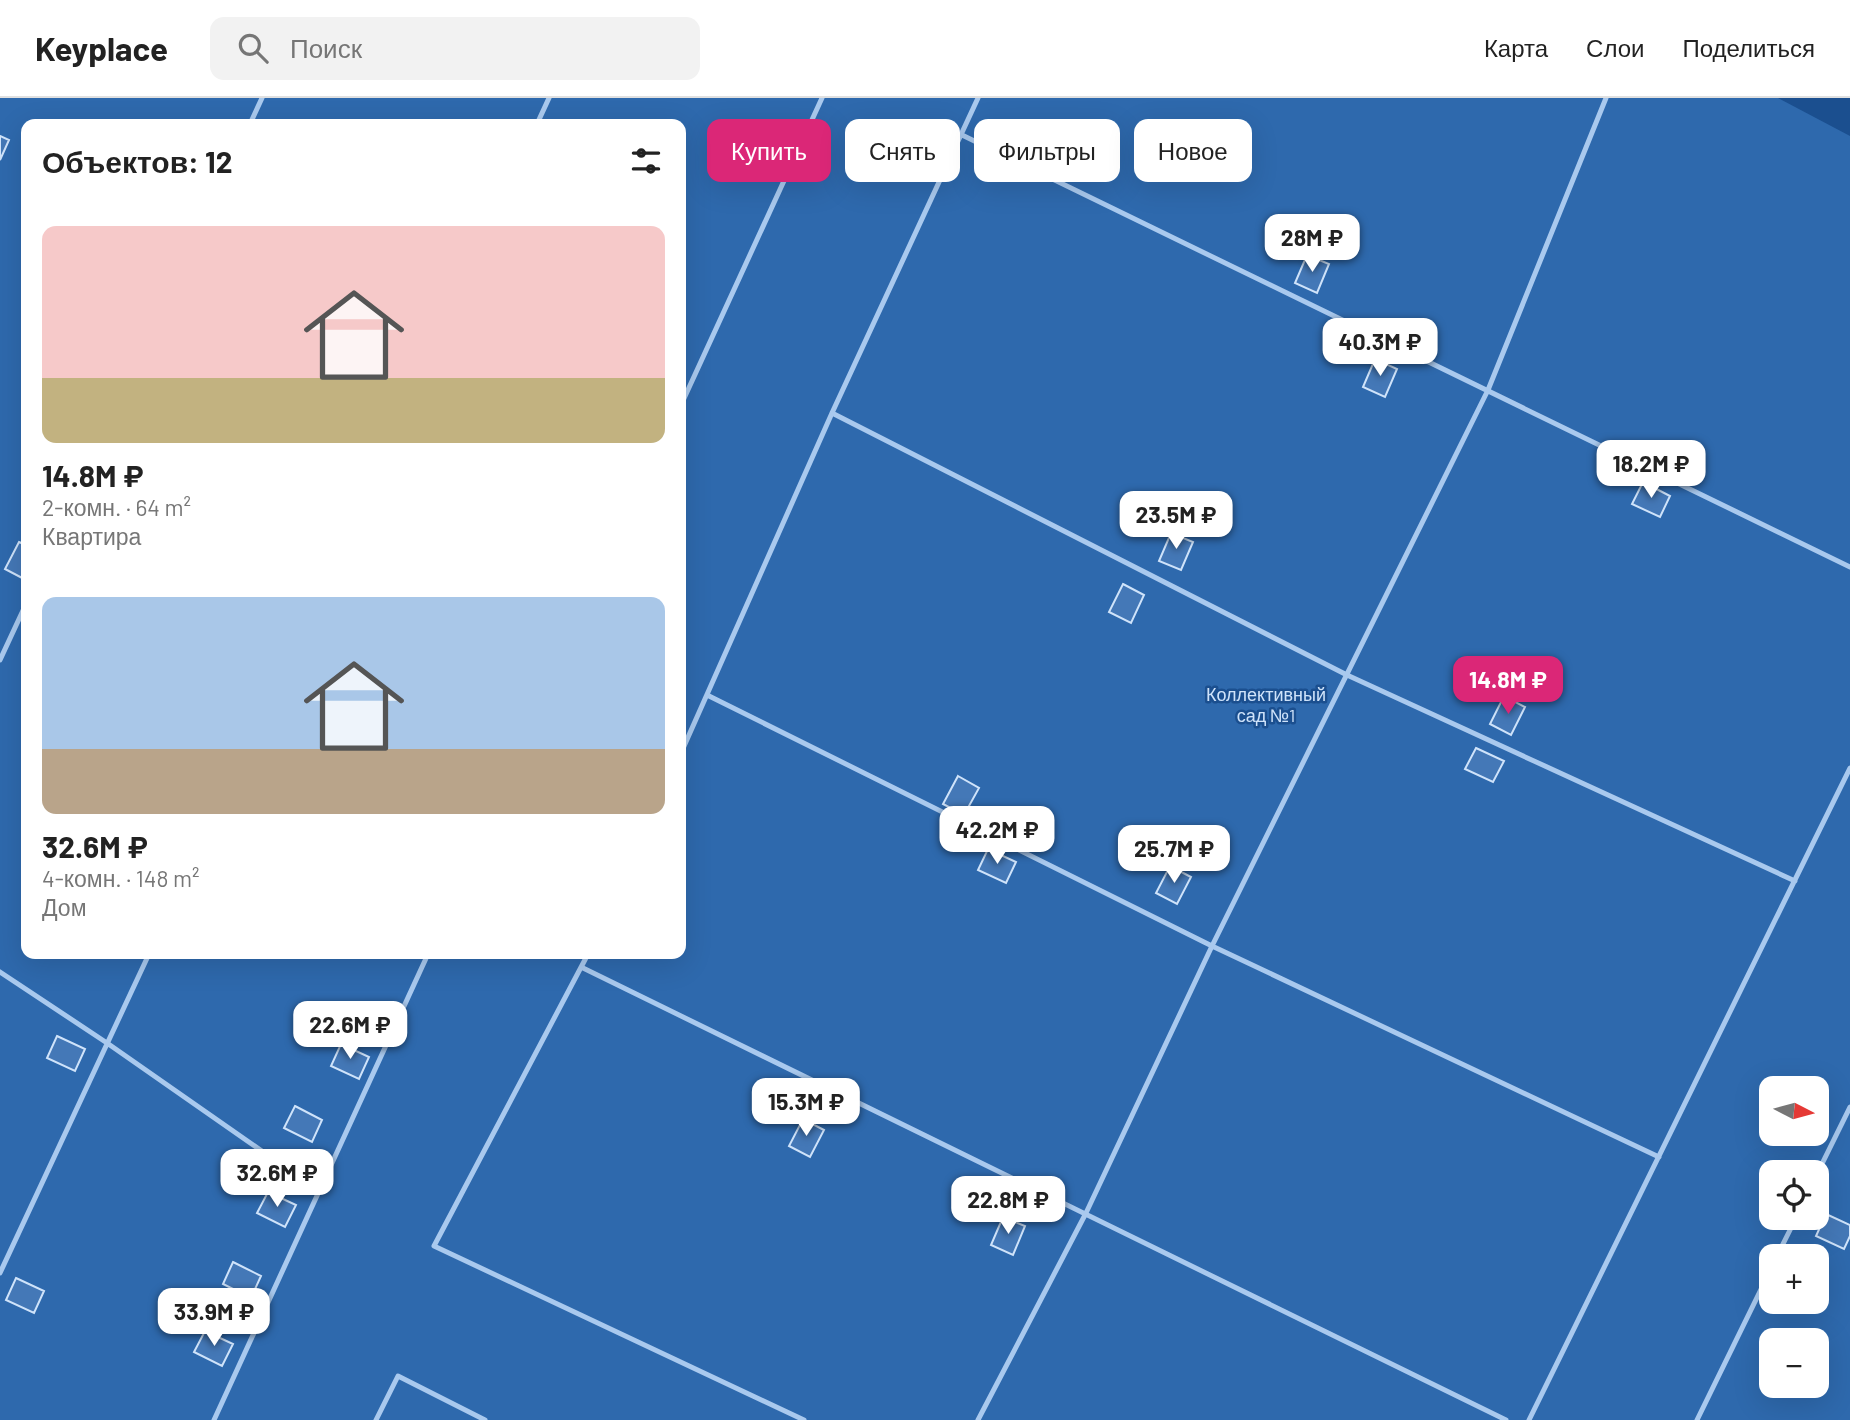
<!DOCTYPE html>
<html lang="ru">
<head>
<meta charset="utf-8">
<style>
  :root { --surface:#fff; --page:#f2f2f2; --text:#222; --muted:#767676; --line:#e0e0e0; --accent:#db2777 }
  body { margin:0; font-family:Barlow,sans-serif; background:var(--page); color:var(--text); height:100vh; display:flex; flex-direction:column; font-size:26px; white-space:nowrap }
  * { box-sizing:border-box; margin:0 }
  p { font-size:23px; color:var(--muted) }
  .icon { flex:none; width:38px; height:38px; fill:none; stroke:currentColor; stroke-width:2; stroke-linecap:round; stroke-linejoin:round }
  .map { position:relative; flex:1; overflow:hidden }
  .side { position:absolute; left:21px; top:21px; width:665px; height:840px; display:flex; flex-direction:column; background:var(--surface); border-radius:14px; box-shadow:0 7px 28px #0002 }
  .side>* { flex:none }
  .hud { position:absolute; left:707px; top:21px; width:665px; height:63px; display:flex; gap:14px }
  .needle { width:46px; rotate:96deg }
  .buttons { position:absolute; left:1759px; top:978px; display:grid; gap:14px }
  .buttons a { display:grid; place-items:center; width:70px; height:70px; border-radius:14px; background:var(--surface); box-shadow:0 7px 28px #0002; font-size:35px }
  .price { position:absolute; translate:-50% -60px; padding:0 16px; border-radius:14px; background:#fff; color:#222; font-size:23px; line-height:46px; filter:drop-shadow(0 2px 4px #0008) }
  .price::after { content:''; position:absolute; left:50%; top:42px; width:21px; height:16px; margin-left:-10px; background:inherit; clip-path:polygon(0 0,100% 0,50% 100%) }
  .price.on { background:var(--accent); color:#fff }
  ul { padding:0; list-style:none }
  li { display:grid; align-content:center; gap:14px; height:371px; padding:0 21px }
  li span { display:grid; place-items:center; height:217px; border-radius:14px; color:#555 }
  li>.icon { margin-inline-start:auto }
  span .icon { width:126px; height:126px; fill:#fffc; stroke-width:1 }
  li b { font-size:30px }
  h2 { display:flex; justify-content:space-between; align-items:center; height:84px; padding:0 21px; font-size:30px }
  .tag { padding:0 24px; border-radius:14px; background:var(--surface); box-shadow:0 7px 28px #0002; font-size:24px; line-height:63px }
  .tag.on { background:var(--accent); color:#fff }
  header { display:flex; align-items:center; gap:42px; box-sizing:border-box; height:98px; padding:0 35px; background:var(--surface); border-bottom:2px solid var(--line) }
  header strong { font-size:33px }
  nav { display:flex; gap:38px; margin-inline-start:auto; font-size:24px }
  .search { width:490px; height:63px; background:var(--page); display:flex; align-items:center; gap:18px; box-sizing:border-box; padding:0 24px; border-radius:14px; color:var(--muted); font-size:26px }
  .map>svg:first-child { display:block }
  .green { fill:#2e69ad; fill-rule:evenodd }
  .building { fill:#4478b7; stroke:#cfe3fa; stroke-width:2 }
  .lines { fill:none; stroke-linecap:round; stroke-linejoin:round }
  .lane { stroke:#a9c9ee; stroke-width:5 }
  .labels { text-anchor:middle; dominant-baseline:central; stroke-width:5; stroke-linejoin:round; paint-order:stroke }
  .park-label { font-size:18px; fill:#cfe3fa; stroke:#1b4f8f }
</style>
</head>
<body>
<header>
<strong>Keyplace</strong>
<div class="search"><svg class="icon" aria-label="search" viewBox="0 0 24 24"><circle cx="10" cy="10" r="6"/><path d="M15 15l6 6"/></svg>Поиск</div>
<nav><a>Карта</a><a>Слои</a><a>Поделиться</a></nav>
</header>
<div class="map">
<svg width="1850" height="1322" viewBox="0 0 1850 1322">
  <rect width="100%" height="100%" fill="#1b4f8f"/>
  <!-- green -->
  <path class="green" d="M0,0H1778L1850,38V1322H0ZM26,26H681V856H26ZM1771,990H1816V1036H1771ZM1771,1074H1816V1120H1771ZM1771,1158H1816V1204H1771ZM1771,1242H1816V1288H1771Z"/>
  <!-- building -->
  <path class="building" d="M0,38L9,42L0,62Z
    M757,40L785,53L774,75L747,62Z
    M1307,157L1329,166L1317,195L1295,185Z
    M1375,261L1397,271L1385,299L1363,289Z
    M1643,384L1670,398L1660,419L1632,406Z
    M1171,435L1193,444L1181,472L1159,463Z
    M19,444L26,447V482L5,471Z
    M1123,486L1144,497L1131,525L1109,514Z
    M1504,598L1525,609L1511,637L1490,626Z
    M1476,650L1504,663L1493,684L1465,671Z
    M958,678L979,690L964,717L943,706Z
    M988,751L1016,764L1006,785L978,772Z
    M1170,768L1191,779L1177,806L1156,795Z
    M57,938L85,951L75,973L47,960Z
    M341,946L369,959L359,981L331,968Z
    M295,1008L322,1022L312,1044L284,1030Z
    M803,1021L824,1032L810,1059L789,1048Z
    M268,1094L296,1107L285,1129L257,1115Z
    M1826,1116L1850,1127V1138L1844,1151L1816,1138Z
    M1003,1119L1025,1128L1013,1157L991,1147Z
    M233,1164L261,1178L251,1200L223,1186Z
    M16,1180L44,1193L34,1215L6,1202Z
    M205,1233L233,1246L222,1268L194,1254Z"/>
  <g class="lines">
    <!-- lane -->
    <path class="lane" d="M250,26L262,0
      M537,26L549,0
      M962,37L1850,469
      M681,307L822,0
      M832,315L1347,577L1795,783
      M0,562L26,506
      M707,597L1212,848L1659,1059
      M681,655L832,315L978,0
      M588,856L434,1148L804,1322
      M581,869L1506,1322
      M0,874L107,945L319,1093
      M1816,1078L1850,1009
      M1777,1158L1796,1120
      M0,1175L149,856
      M214,1322L428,856
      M376,1322L398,1278L485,1322
      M978,1322L1086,1115L1212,848L1488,292L1606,0
      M1529,1322L1850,670
      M1697,1322L1771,1171"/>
  </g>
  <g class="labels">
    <!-- park labels -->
    <g class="park-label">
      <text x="1266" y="596">Коллективный<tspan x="1266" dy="21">сад №1</tspan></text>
    </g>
  </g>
</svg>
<div class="buttons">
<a><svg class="needle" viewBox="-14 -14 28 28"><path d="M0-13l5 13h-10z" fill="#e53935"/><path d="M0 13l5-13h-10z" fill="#767676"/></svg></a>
<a><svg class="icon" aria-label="locate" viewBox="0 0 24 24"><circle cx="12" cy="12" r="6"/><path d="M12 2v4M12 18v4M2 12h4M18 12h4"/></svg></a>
<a>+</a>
<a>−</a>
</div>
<b class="price" style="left:1312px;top:176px">28M ₽</b>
<b class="price" style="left:1380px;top:280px">40.3M ₽</b>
<b class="price" style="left:1651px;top:402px">18.2M ₽</b>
<b class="price" style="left:1176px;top:453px">23.5M ₽</b>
<b class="price on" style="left:1508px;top:618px">14.8M ₽</b>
<b class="price" style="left:997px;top:768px">42.2M ₽</b>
<b class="price" style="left:1174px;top:787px">25.7M ₽</b>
<b class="price" style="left:350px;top:963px">22.6M ₽</b>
<b class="price" style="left:806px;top:1040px">15.3M ₽</b>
<b class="price" style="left:277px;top:1111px">32.6M ₽</b>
<b class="price" style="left:1008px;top:1138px">22.8M ₽</b>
<b class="price" style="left:214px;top:1250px">33.9M ₽</b>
<div class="hud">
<a class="tag on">Купить</a>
<a class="tag">Снять</a>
<a class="tag">Фильтры</a>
<a class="tag">Новое</a>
</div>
<section class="side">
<h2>Объектов: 12<svg class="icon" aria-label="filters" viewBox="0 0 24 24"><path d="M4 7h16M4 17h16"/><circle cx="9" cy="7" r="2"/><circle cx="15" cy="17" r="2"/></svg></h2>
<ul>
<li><span style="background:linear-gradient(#f6c9c9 70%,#c2b280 0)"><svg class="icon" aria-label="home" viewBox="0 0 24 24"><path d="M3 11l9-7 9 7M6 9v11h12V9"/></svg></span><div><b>14.8M ₽</b><p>2-комн. · 64 m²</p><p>Квартира</p></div></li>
<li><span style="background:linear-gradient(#a9c7e8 70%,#b9a48a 0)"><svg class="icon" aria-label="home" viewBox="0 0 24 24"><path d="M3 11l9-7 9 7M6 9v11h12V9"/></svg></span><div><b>32.6M ₽</b><p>4-комн. · 148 m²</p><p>Дом</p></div></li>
</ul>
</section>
</div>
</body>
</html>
